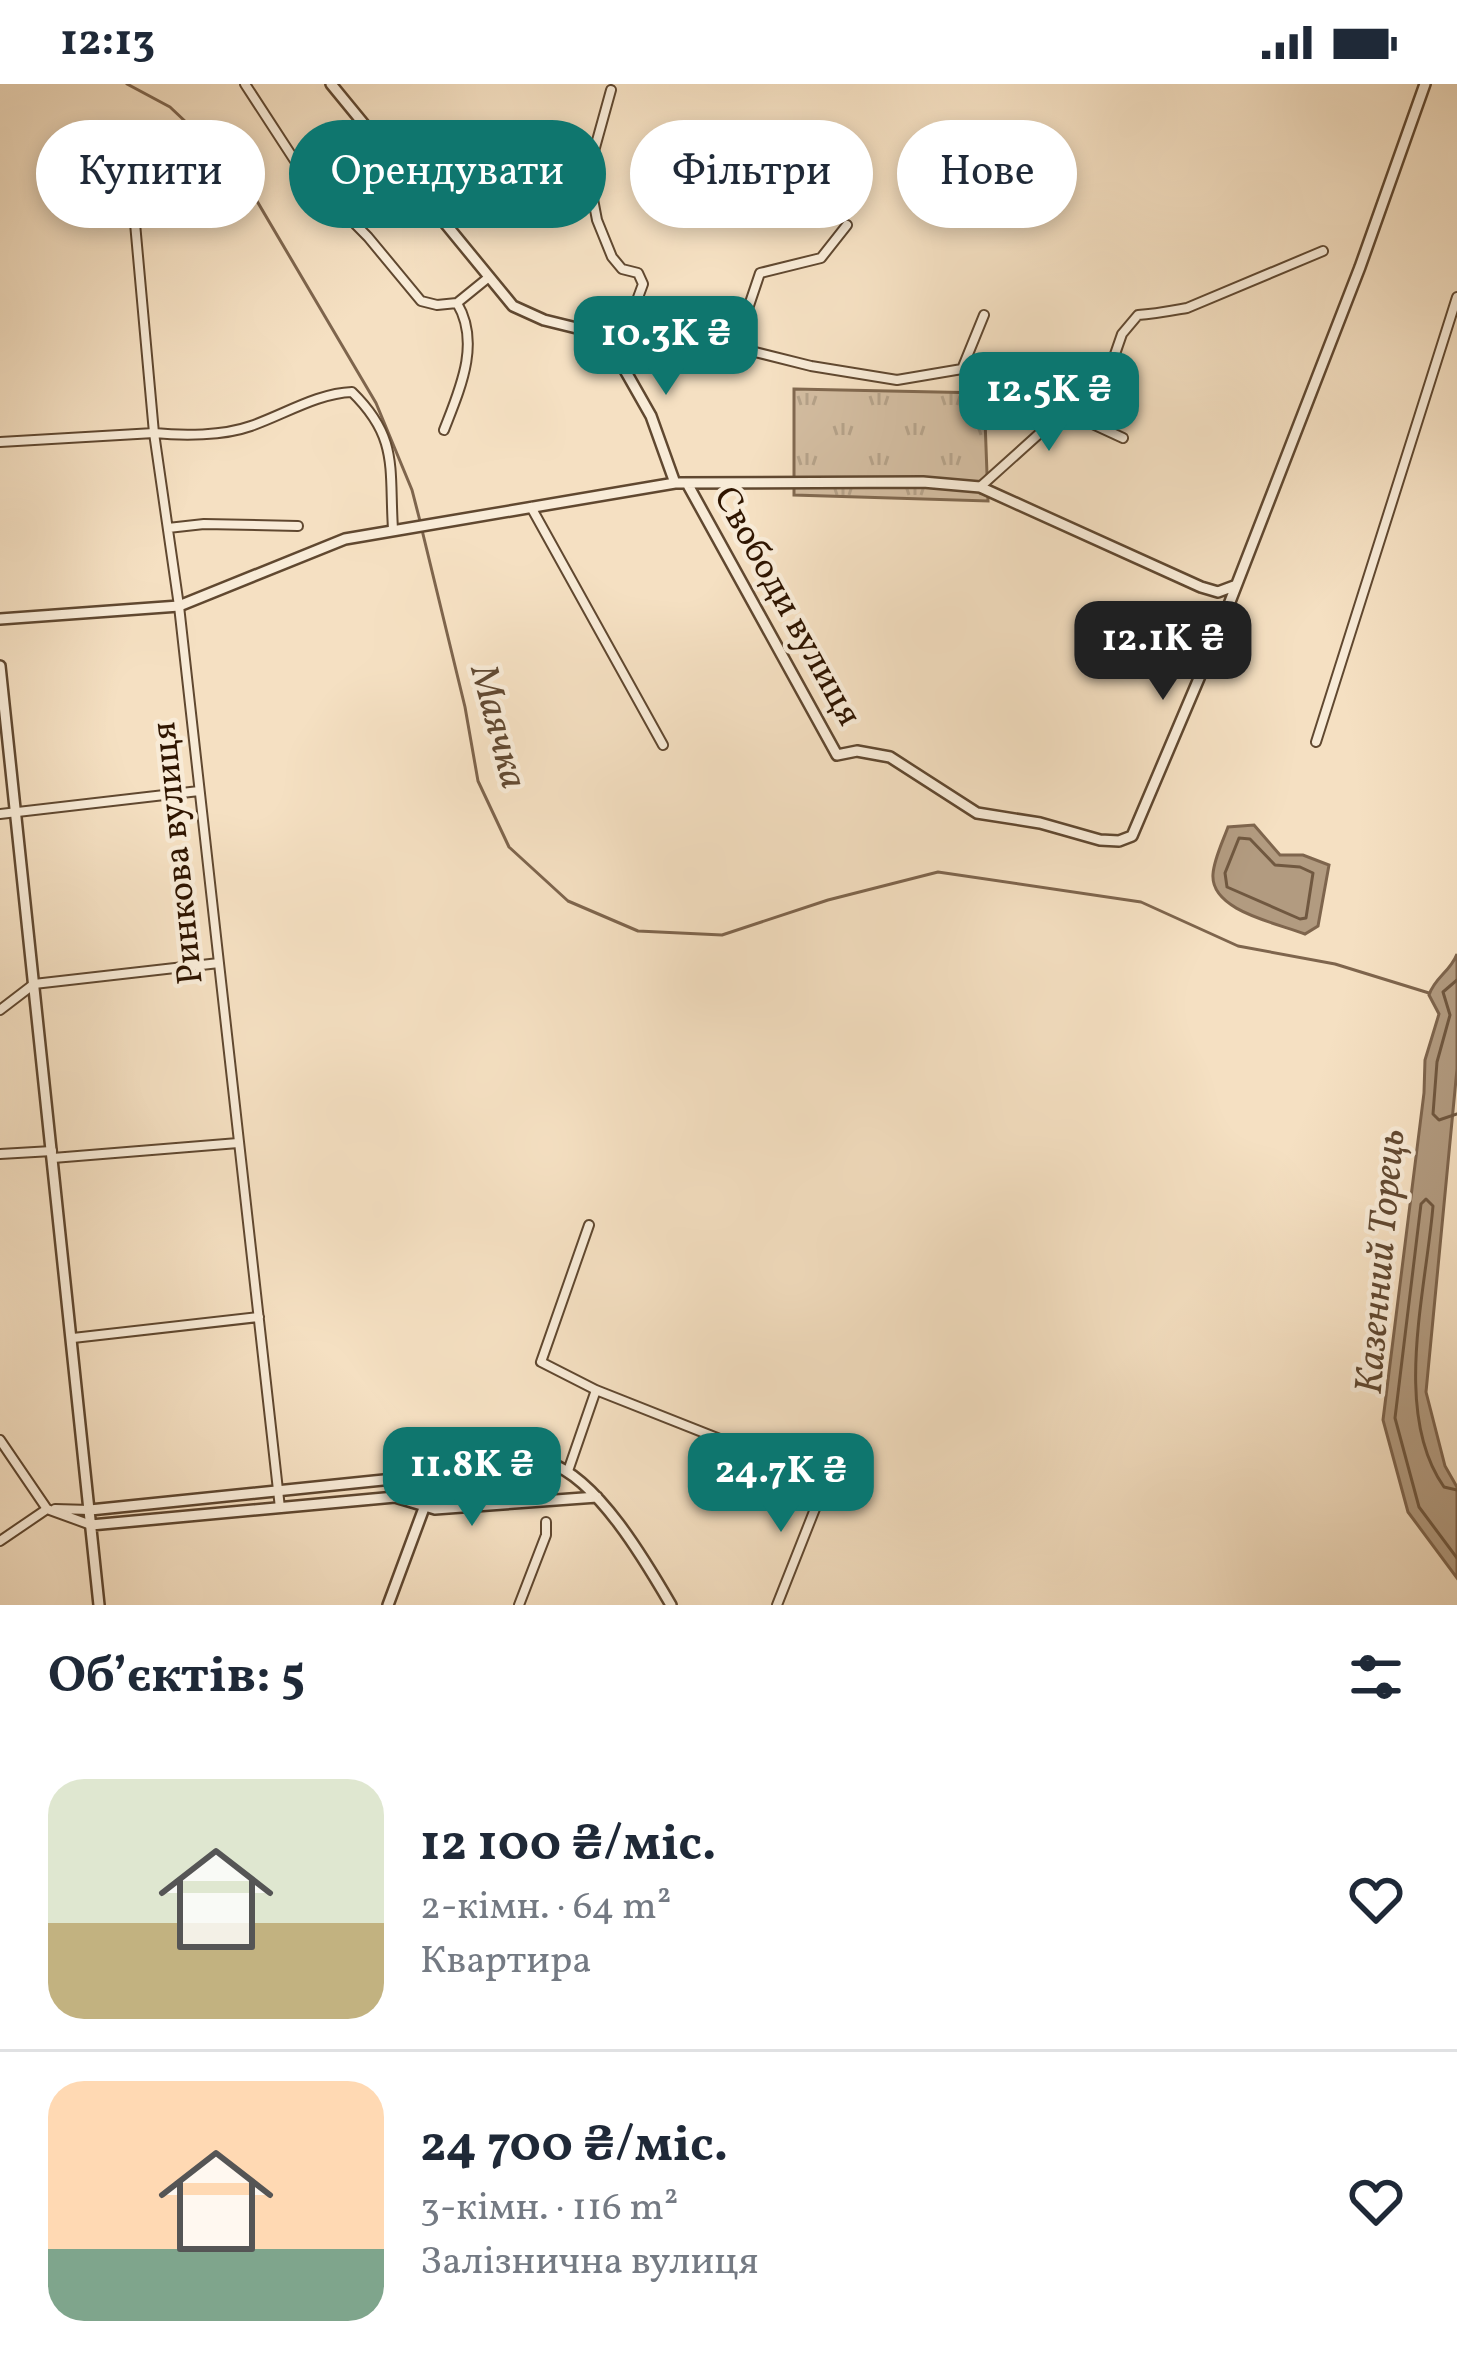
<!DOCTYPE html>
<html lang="uk">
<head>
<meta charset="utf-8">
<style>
  :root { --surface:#fff; --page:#f2f2f3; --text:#1f2937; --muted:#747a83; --line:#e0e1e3; --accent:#0f766e }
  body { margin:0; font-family:Vollkorn,serif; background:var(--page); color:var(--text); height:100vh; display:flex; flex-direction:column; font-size:45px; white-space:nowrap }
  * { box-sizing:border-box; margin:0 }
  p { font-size:39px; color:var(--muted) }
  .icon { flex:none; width:66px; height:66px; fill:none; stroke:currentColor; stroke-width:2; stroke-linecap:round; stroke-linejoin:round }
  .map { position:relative; height:1521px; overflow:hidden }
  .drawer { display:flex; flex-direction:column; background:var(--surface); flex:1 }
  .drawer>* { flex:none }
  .banner { position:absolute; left:36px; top:36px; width:1386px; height:108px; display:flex; gap:24px }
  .price { position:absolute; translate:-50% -102px; padding:0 27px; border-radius:24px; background:var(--accent); color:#fff; font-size:39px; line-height:78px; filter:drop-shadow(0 3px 6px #0008) }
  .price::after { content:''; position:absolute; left:50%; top:72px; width:36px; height:27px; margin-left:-18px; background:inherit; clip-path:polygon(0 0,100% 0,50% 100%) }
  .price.on { background:#222; color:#fff }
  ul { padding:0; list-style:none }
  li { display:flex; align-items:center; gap:36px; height:300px; padding:0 48px }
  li+li { border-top:3px solid var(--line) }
  li span { display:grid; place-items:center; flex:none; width:336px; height:240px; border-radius:36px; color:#555 }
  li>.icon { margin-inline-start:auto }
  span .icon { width:144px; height:144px; fill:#fffc; stroke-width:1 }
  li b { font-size:51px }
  h2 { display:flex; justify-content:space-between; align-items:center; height:144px; padding:0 48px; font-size:51px }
  .chip { padding:0 42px; border-radius:54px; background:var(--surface); box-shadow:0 6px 18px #0003; font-size:42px; line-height:108px }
  .chip.on { background:var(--accent); color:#fff }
  .status { display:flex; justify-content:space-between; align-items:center; height:84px; padding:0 60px; background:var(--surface); direction:ltr }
  .status svg { height:33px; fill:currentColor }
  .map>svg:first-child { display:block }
  .grass { fill:url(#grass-tufts); stroke:#816950; stroke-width:3 }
  .water { fill:#b29b80; stroke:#7e654d; stroke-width:3 }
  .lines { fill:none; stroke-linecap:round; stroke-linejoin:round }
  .shore { stroke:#705840; stroke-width:3 }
  .stream { stroke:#7e654d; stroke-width:3 }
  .minor-casing { stroke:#604830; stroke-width:12 }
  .tertiary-casing { stroke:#604830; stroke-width:14 }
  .minor { stroke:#f8ebd7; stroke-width:8 }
  .tertiary { stroke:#f8ebd7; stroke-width:9 }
  .labels { text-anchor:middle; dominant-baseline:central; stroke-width:9; stroke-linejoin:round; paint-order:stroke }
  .street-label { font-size:36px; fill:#2f1500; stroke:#f8ebd7 }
  .water-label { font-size:39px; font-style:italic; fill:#634b33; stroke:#f8ebd7 }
</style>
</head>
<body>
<div class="status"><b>12:13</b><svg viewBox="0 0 49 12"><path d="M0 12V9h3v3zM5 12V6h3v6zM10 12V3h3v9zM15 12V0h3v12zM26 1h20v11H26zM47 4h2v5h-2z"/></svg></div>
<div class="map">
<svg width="1457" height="1521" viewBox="0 0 1457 1521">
  <defs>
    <pattern id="grass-tufts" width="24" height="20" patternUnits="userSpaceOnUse" patternTransform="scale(3)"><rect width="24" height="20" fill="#d3bda1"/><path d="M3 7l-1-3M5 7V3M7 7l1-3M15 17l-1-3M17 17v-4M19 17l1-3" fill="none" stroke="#b5a289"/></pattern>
  </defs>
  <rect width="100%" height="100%" fill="#f5e0c2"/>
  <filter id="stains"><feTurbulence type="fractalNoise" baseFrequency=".00167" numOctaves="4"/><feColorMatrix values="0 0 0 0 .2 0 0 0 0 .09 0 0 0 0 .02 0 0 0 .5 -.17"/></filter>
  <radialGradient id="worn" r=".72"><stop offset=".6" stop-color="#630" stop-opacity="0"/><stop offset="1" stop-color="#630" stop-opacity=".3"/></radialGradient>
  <!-- grass -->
  <path class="grass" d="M794,305L984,309L988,417L794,411Z"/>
  <!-- water -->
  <path class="water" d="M1254,741L1280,771H1303L1329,781L1318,842L1305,850C1277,839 1210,827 1213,790C1214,775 1223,757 1228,743Z
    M1457,870V985L1426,1308L1445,1382L1457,1403V1494L1408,1428L1383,1336L1424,1009L1425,976L1439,930L1429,911C1435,893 1450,888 1457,870Z"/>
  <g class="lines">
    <!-- shore -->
    <path class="shore" d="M1239,754L1250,755L1275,781L1300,783L1313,789L1306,834L1300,835L1227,803L1225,789Z
      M1457,896L1443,908L1450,931L1437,978L1433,1030L1439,1036L1457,1030
      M1457,1406L1444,1403C1392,1329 1426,1207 1433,1122L1426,1115L1421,1120L1395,1334L1419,1423L1457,1474"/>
    <!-- stream -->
    <path class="stream" d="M127,0L170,23L241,90L376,319L412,406L420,437
      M422,446L465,623L478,697L509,763L568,817L638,847L722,851L828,816L938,788L1141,818L1238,862L1335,880L1429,909"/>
    <defs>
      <path id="minor" d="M245,0L299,83L368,153L421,217L437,221L457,219
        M611,6L588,89L597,136L612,173L622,185L638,189L643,200L623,254
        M132,106L154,349L179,522L280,1424
        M606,251L735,263L811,282L897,296L962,285L984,231
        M735,263L760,189L821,174L847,141
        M1071,330L1106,296L1122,250L1138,231C1155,230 1170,227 1187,224L1323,167
        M444,346C460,305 481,259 457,219L489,193
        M0,358L154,349C183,352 223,352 251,342C283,331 318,309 352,308C399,354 389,384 393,445
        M980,403L1040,349L1071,330L1123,354
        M531,423L663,661
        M168,444L204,440L298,442
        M1316,658L1457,213
        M0,730L199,707
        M0,926L34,900L219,879
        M0,1070L52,1067
        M53,1074L238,1059
        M589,1141L541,1278L596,1306L826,1397L777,1521
        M73,1254L259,1233
        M0,1356L47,1425
        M568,1387L596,1306
        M47,1425L91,1441
        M55,1425L90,1426
        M0,1457L47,1425
        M519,1521L546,1451V1438"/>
      <path id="tertiary" d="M331,0L513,222L544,236L605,251L651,332L675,399
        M688,401L837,671L857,667L890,673L977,729L1040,739L1100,756L1119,757L1132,752L1214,559L1360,183L1425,0
        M0,535L179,522L345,455L675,399L923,398L980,403L1201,503L1218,508L1234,502
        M0,582L99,1521
        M90,1426L549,1379C597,1394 646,1478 671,1521
        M91,1441L395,1413L435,1425L597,1413
        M388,1521L424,1424"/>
    </defs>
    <!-- minor casing -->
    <use href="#minor" class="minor-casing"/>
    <!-- tertiary casing -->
    <use href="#tertiary" class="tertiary-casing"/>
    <!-- minor -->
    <use href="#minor" class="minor"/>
    <!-- tertiary -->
    <use href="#tertiary" class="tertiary"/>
  </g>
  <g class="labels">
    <!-- street labels -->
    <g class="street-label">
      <text transform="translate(786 523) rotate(61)">Свободи вулиця</text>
      <text transform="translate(179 769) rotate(-96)">Ринкова вулиця</text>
    </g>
    <!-- water labels -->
    <g class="water-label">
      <text transform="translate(497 643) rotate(75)">Маячка</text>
      <text transform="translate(1382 1178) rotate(-85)">Казенний Торець</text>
    </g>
  </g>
  <rect width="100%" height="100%" filter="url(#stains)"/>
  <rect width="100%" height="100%" fill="url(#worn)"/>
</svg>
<b class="price" style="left:666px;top:314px">10.3K ₴</b>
<b class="price" style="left:1049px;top:370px">12.5K ₴</b>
<b class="price on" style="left:1163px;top:619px">12.1K ₴</b>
<b class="price" style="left:472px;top:1445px">11.8K ₴</b>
<b class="price" style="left:781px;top:1451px">24.7K ₴</b>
<div class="banner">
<a class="chip">Купити</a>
<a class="chip on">Орендувати</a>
<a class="chip">Фільтри</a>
<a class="chip">Нове</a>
</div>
</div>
<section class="drawer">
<h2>Об’єктів: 5<svg class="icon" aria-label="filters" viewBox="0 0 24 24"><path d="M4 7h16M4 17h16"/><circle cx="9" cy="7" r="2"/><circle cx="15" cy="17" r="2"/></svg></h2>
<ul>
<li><span style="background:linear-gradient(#dfe7d0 60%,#c2b280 0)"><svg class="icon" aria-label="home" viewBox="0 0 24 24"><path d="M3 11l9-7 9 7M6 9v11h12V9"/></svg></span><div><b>12 100 ₴/міс.</b><p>2-кімн. · 64 m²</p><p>Квартира</p></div><svg class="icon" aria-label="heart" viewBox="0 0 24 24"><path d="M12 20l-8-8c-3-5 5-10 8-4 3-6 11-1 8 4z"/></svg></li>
<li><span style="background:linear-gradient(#ffd9b3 70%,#7fa58c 0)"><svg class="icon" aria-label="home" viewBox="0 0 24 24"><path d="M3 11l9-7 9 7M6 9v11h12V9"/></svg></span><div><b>24 700 ₴/міс.</b><p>3-кімн. · 116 m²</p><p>Залізнична вулиця</p></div><svg class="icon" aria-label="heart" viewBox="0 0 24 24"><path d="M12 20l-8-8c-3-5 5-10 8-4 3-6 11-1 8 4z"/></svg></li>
</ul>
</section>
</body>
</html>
